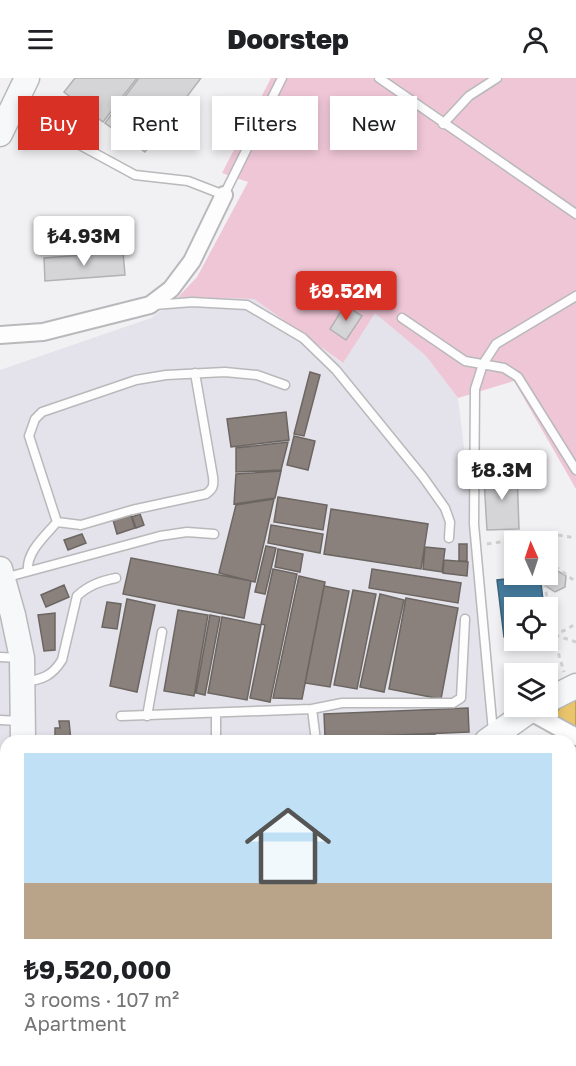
<!DOCTYPE html>
<html lang="en">
<head>
<meta charset="utf-8">
<style>
  :root { --surface:#fff; --page:#f2f2f2; --text:#202124; --muted:#757577; --line:#e0e0e0; --accent:#d93025 }
  body { margin:0; font-family:"Golos Text",sans-serif; background:var(--page); color:var(--text); height:100vh; display:flex; flex-direction:column; font-size:22px; white-space:nowrap }
  * { box-sizing:border-box; margin:0 }
  p { font-size:20px; color:var(--muted) }
  .icon { flex:none; width:33px; height:33px; fill:none; stroke:currentColor; stroke-width:2; stroke-linecap:round; stroke-linejoin:round }
  .map { position:relative; flex:1; overflow:hidden }
  .details { position:absolute; left:0px; top:657px; width:576px; height:332px; display:flex; flex-direction:column; background:var(--surface); border-radius:18px 18px 0 0; box-shadow:0 3px 9px #0003 }
  .details>* { flex:none }
  .guide { position:absolute; left:18px; top:18px; width:540px; height:54px; display:flex; gap:12px }
  .needle { width:39px; rotate:357deg }
  .controls { position:absolute; left:504px; top:453px; display:grid; gap:12px }
  .controls a { display:grid; place-items:center; width:54px; height:54px; border-radius:0px; background:var(--surface); box-shadow:0 3px 9px #0003; font-size:30px }
  .price { position:absolute; translate:-50% -51px; padding:0 14px; border-radius:6px; background:#fff; color:#222; font-size:20px; line-height:39px; filter:drop-shadow(0 2px 3px #0008) }
  .price::after { content:''; position:absolute; left:50%; top:36px; width:18px; height:14px; margin-left:-9px; background:inherit; clip-path:polygon(0 0,100% 0,50% 100%) }
  .price.current { background:var(--accent); color:#fff }
  ul { padding:0; list-style:none }
  li { display:grid; align-content:center; gap:12px; height:318px; padding:0 24px }
  li+li { border-top:2px solid var(--line) }
  li span { display:grid; place-items:center; height:186px; border-radius:0px; color:#555 }
  li>.icon { margin-inline-start:auto }
  span .icon { width:108px; height:108px; fill:#fffc; stroke-width:1 }
  li b { font-size:26px }
  .chip { padding:0 21px; border-radius:0px; background:var(--surface); box-shadow:0 3px 9px #0003; font-size:21px; line-height:54px }
  .chip.current { background:var(--accent); color:#fff }
  header { display:flex; justify-content:space-between; align-items:center; height:78px; padding:0 24px; background:var(--surface); font-size:27px; font-weight:800 }
  .map>svg:first-child { display:block }
  .built { fill:#e4e2ea }
  .green { fill:#efc6d6 }
  .homes { fill:#e9c46a; stroke:#ae9556; stroke-width:1.5 }
  .public { fill:#457b9d; stroke:#3c627a; stroke-width:1.5 }
  .industry { fill:#8a817c; stroke:#6c6662; stroke-width:1.5 }
  .building { fill:#d5d4d6; stroke:#b2b2b3; stroke-width:1.5 }
  .lines { fill:none; stroke-linecap:round; stroke-linejoin:round }
  .lane-casing { stroke:#b9b9bb; stroke-width:11 }
  .street-casing { stroke:#b9b9bb; stroke-width:20 }
  .secondary-casing { stroke:#b9b9bb; stroke-width:27 }
  .path { stroke:#d0d0d0; stroke-width:3; stroke-dasharray:4.5 4.5; stroke-linecap:butt }
  .lane { stroke:#fdfdfd; stroke-width:8 }
  .street { stroke:#fdfdfd; stroke-width:16 }
  .secondary { stroke:#f6f8fa; stroke-width:24 }
</style>
</head>
<body>
<header><svg class="icon" aria-label="menu" viewBox="0 0 24 24"><path d="M4 6h16M4 12h16M4 18h16"/></svg>Doorstep<svg class="icon" aria-label="person" viewBox="0 0 24 24"><circle cx="12" cy="8" r="4"/><path d="M4 21q1-7 8-7t8 7"/></svg></header>
<div class="map">
<svg width="576" height="988" viewBox="0 0 576 988">
  <rect width="100%" height="100%" fill="#f1f1f3"/>
  <!-- built -->
  <path class="built" d="M178,219L254,221L342,285L374,234L426,278L458,320L488,568L493,658L487,663H6V982L17,988H0V292L151,240Z"/>
  <!-- green -->
  <path class="green" d="M271,0H576V411L514,303L458,320L426,278L375,235L343,285L254,221L178,219L197,199L248,104L222,95Z
    M570,677L576,681V703L572,730L570,731Z"/>
  <!-- homes -->
  <path class="homes" d="M576,621V650L554,638L561,628L569,623Z
    M572,733L576,734V866L570,865Z"/>
  <!-- public -->
  <path class="public" d="M540,497L544,530H514V558L504,559L497,502Z"/>
  <!-- industry -->
  <path class="industry" d="M310,294L320,297L304,358L294,356Z
    M286,334L289,362L231,369L227,341Z
    M294,358L315,363L308,392L287,387Z
    M288,364L281,392L236,394V370Z
    M281,393L275,420L234,426L236,396Z
    M278,419L327,427L323,452L274,444Z
    M274,421L255,504L219,495L236,427Z
    M331,431L428,446L421,491L324,476Z
    M140,436L144,447L136,450L132,439Z
    M131,437L135,450L117,456L113,442Z
    M271,447L323,456L320,475L268,465Z
    M82,456L86,465L68,472L64,462Z
    M459,466H467V483H459Z
    M266,468L276,470L265,516L255,514Z
    M425,469L445,471L442,494L423,491Z
    M278,471L303,476L300,494L275,489Z
    M131,480L251,503L244,540L123,516Z
    M444,482L468,484L467,498L443,495Z
    M273,491L297,496L270,624L250,620L265,547L261,546Z
    M372,491L461,505L458,525L369,510Z
    M299,498L325,504L302,621L273,620Z
    M64,507L69,519L46,529L41,517Z
    M324,508L349,513L330,609L305,605Z
    M353,512L376,516L357,611L334,607Z
    M380,516L404,522L384,614L360,609Z
    M406,520L458,530L441,621L389,611Z
    M127,521L155,527L137,614L110,608Z
    M107,524L121,526L117,551L102,549Z
    M178,532L208,537L194,618L164,613Z
    M55,535V572L44,573L38,537Z
    M210,537L220,539L205,617L196,615Z
    M222,539L261,547L247,622L208,615Z
    M468,630L469,654L325,660L324,636Z
    M59,643H69L71,663H55V650H60Z
    M435,657V663H384L383,659Z
    M246,659L274,660V663H246Z
    M380,659V663H347Z"/>
  <!-- building -->
  <path class="building" d="M75,0H137L103,44L64,14Z
    M139,0H201L145,74L105,45Z
    M123,174L125,197L45,203L44,180Z
    M345,227L362,238L346,262L330,251Z
    M517,392L519,451L487,452L484,402H496L495,393Z
    M556,492L566,498L565,509L555,514L546,508V497Z
    M570,936H576V955L570,956Z
    M295,982H357L359,988H292L291,984Z
    M360,982H399L400,988H361Z
    M402,982H506L508,988H403Z
    M550,982H567L568,988H551Z"/>
  <g class="lines">
    <defs>
      <path id="lane" d="M379,0L576,136
        M443,46L469,18L497,0
        M65,59L135,97L188,103L224,117L282,0
        M154,227L192,224L247,227L303,260L336,292L423,399L445,430L450,444L449,460
        M402,240L465,283L504,290L518,299L576,392
        M57,444L29,358L35,341L42,334L136,302L166,297L225,294L257,297L285,307
        M57,444L81,447L132,432L206,416C213,411 214,408 213,399L195,295
        M28,493C26,474 45,458 57,444
        M4,500L160,458L187,454L214,456
        M0,579L21,580
        M25,604C43,601 52,598 62,582L77,518C89,507 101,503 116,500
        M312,631L342,625H453L461,620L465,541
        M121,638L312,631L316,663
        M147,638L162,554
        M0,642L21,643
        M493,654L474,446L475,311L483,286L496,266L576,218
        M216,663V635
        M0,716L6,717
        M0,823L6,824
        M0,901L6,902
        M73,982V988
        M526,982V988
        M152,988L154,982"/>
      <path id="street" d="M0,257L43,254L150,227L171,211L192,183L224,117
        M529,633L576,659
        M279,982L281,988"/>
      <path id="secondary" d="M0,56L27,0
        M0,491L13,537L22,580L23,663
        M548,622L576,608
        M487,663L536,628
        M17,988V982"/>
    </defs>
    <!-- lane casing -->
    <use href="#lane" class="lane-casing"/>
    <!-- street casing -->
    <use href="#street" class="street-casing"/>
    <!-- secondary casing -->
    <use href="#secondary" class="secondary-casing"/>
    <!-- path -->
    <path class="path" d="M540,457L541,464
      M487,466L551,456L576,460
      M548,483L576,504
      M543,496L553,557L564,594
      M553,557L568,551L576,545
      M555,557L576,564"/>
    <!-- lane -->
    <use href="#lane" class="lane"/>
    <!-- street -->
    <use href="#street" class="street"/>
    <!-- secondary -->
    <use href="#secondary" class="secondary"/>
  </g>
</svg>
<div class="controls">
<a><svg class="needle" viewBox="-14 -14 28 28"><path d="M0-13l5 13h-10z" fill="#e53935"/><path d="M0 13l5-13h-10z" fill="#757577"/></svg></a>
<a><svg class="icon" aria-label="locate" viewBox="0 0 24 24"><circle cx="12" cy="12" r="6"/><path d="M12 2v4M12 18v4M2 12h4M18 12h4"/></svg></a>
<a><svg class="icon" aria-label="layers" viewBox="0 0 24 24"><path d="M12 4l9 5-9 5-9-5zM3 14l9 5 9-5"/></svg></a>
</div>
<b class="price" style="left:84px;top:189px">₺4.93M</b>
<b class="price current" style="left:346px;top:244px">₺9.52M</b>
<b class="price" style="left:502px;top:423px">₺8.3M</b>
<div class="guide">
<a class="chip current">Buy</a>
<a class="chip">Rent</a>
<a class="chip">Filters</a>
<a class="chip">New</a>
</div>
<section class="details">
<ul>
<li><span style="background:linear-gradient(#bfe0f5 70%,#b9a48a 0)"><svg class="icon" aria-label="home" viewBox="0 0 24 24"><path d="M3 11l9-7 9 7M6 9v11h12V9"/></svg></span><div><b>₺9,520,000</b><p>3 rooms · 107 m²</p><p>Apartment</p></div></li>
</ul>
</section>
</div>
</body>
</html>
